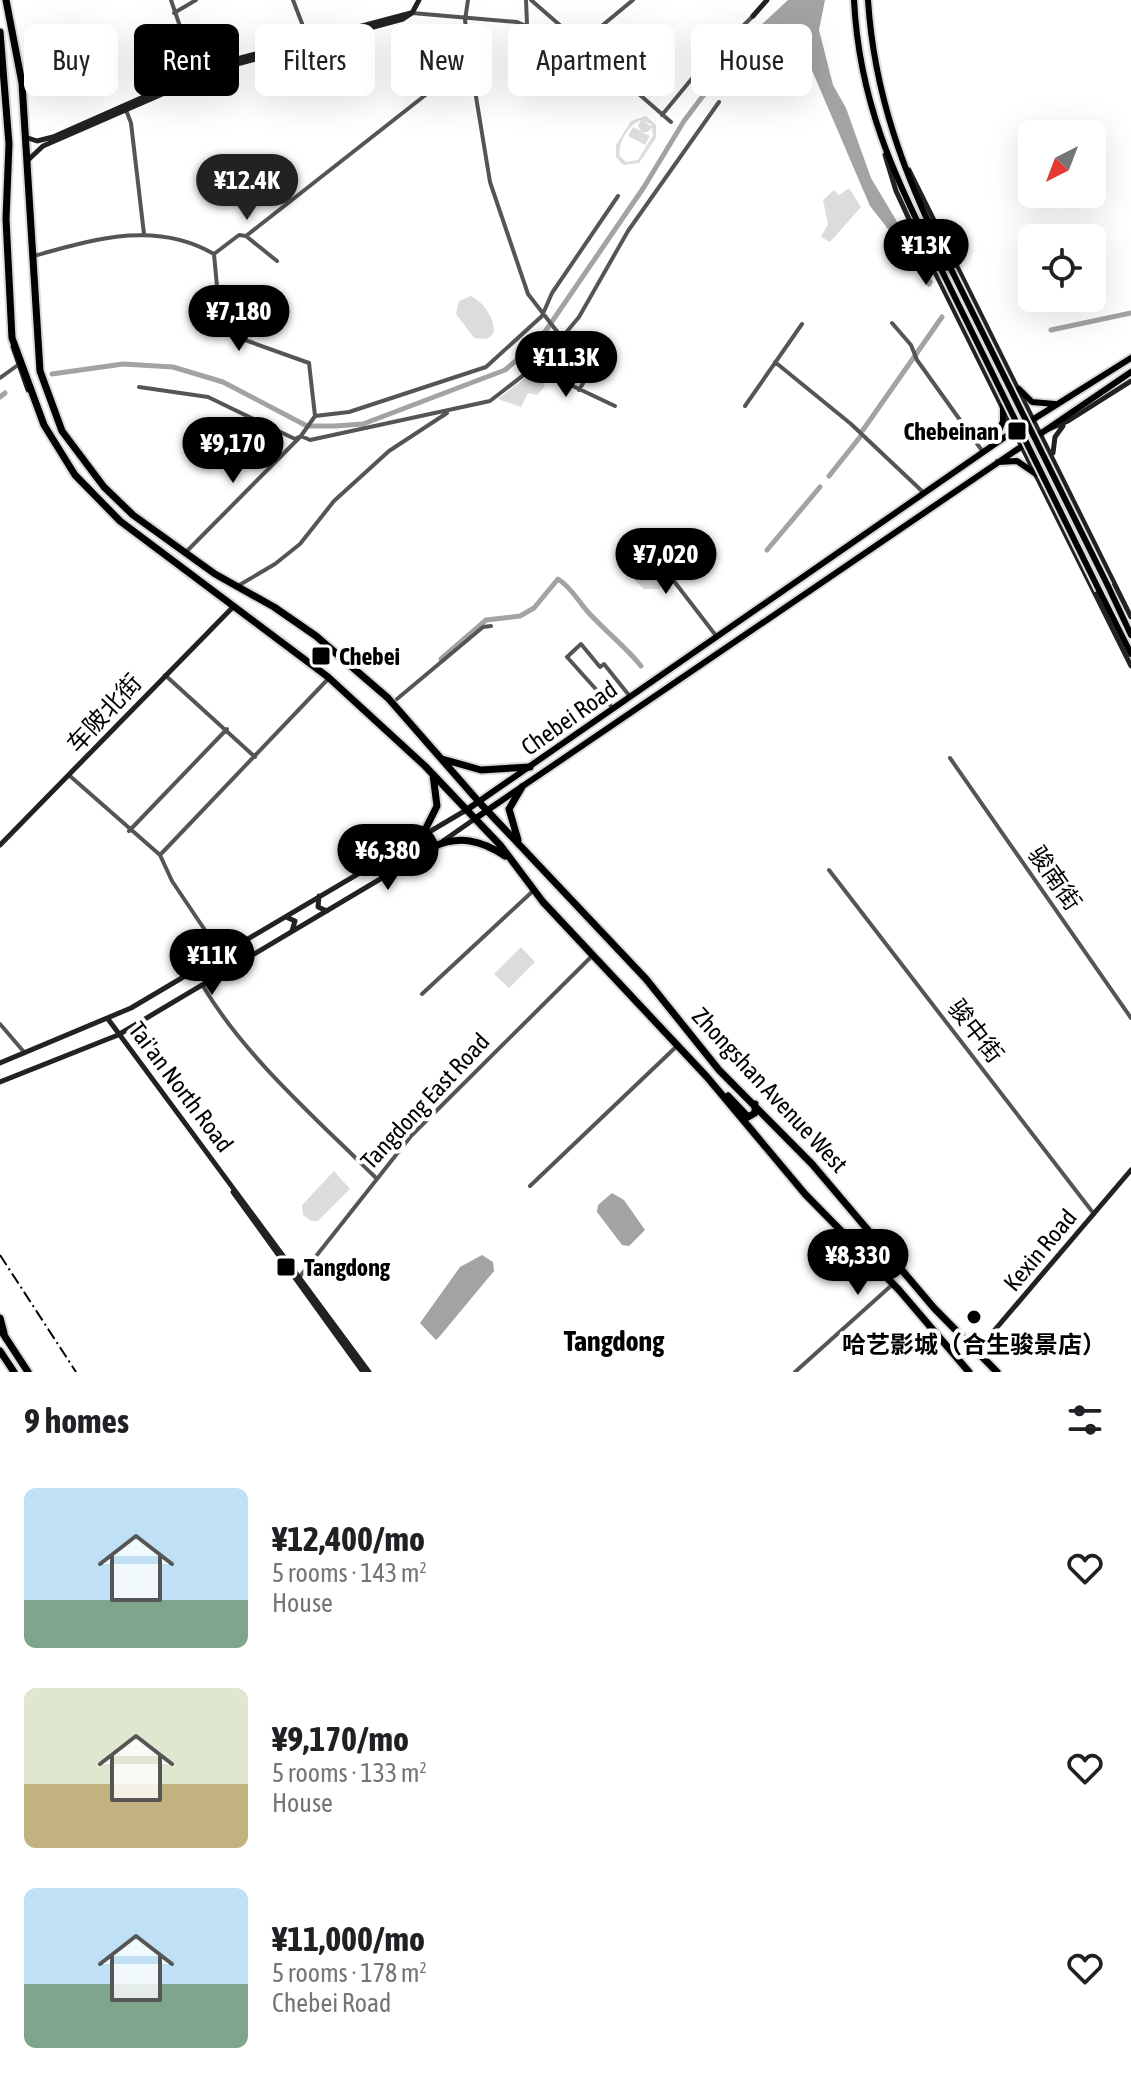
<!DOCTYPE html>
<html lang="en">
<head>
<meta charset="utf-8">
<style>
  :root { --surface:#fff; --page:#f6f6f6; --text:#202124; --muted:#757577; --accent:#000 }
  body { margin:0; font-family:"Asap Condensed","Noto Sans SC",sans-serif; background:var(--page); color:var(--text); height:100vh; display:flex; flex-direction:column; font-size:30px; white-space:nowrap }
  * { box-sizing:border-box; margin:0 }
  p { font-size:26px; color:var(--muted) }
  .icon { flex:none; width:44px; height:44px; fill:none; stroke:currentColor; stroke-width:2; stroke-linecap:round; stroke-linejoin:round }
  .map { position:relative; height:1372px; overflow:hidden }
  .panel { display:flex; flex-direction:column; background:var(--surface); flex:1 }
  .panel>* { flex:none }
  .banner { position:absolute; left:24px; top:24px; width:1084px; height:72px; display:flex; gap:16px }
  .needle { width:52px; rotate:222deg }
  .controls { position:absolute; left:1018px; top:120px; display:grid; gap:16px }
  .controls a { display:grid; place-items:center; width:88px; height:88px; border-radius:12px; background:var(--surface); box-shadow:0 8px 32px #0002; font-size:40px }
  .price { position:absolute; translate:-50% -68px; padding:0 18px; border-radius:28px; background:var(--accent); color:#fff; font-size:26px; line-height:52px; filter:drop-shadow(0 2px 4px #0008) }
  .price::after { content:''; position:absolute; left:50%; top:48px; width:24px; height:18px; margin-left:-12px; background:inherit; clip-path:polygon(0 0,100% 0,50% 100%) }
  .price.current { background:#222; color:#fff }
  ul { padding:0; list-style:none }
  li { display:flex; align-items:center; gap:24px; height:200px; padding:0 24px }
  li span { display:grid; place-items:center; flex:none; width:224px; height:160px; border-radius:12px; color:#555 }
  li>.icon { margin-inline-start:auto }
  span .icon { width:96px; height:96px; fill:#fffc; stroke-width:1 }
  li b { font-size:34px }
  h2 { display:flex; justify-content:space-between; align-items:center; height:96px; padding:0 24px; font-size:34px }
  .chip { padding:0 28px; border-radius:12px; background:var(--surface); box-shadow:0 8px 32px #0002; font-size:28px; line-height:72px }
  .chip.current { background:var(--accent); color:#fff }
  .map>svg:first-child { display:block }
  .green { fill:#dcdcdc; fill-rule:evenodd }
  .water { fill:#a3a3a3 }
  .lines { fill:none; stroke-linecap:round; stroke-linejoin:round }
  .canal { stroke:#a3a3a3; stroke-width:5 }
  .primary-casing { stroke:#dbdbdb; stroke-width:10 }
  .highway-casing { stroke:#dbdbdb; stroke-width:11 }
  .street { stroke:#555; stroke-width:4 }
  .secondary { stroke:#222; stroke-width:5 }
  .primary { stroke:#000; stroke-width:6 }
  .highway { stroke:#000; stroke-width:7 }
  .rail { stroke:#000; stroke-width:2; stroke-dasharray:12 4 2 4; stroke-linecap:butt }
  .primary-bridge-casing { stroke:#dbdbdb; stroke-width:10; stroke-linecap:butt }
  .primary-bridge { stroke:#000; stroke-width:6 }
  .poi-dot { fill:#000; stroke:#fff; stroke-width:3 }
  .labels { text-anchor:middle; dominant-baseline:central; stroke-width:8; stroke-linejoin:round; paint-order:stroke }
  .poi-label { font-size:24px; font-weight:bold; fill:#000; stroke:#fff; text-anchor:start }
  .street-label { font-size:24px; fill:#000; stroke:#fff }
  .quarter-label { font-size:28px; font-weight:bold; fill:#000; stroke:#fff }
</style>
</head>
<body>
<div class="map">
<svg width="1131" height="1372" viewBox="0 0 1131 1372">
  <rect width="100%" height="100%" fill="#fff"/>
  <!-- green -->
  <path class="green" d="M788,44L798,52L811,85L808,87L795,72L796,67L762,56L775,45Z
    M646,116L656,125V138L639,163L623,165L616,157V145L631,121ZM641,120L638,126L641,131L633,127L628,136L645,145L650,136L642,132H648L652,127L642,120L651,124L653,135L638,160L626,162L620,156C617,144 629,124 641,120Z
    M849,188L861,207L830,242L821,237L828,224L823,200L834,190L839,195Z
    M471,296C483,302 497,320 493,334L487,339L474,338L456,314L459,301Z
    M534,371L545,386L537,395L528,393L521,407L498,399Z
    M623,548H633L662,574L663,583L659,589H644L619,566L617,557Z
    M521,947L535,962L509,988L494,974Z
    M334,1171L350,1189L318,1221H311L303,1215L302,1205Z"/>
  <!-- water -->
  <path class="water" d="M788,0H825L819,30L833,85L846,108L871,178L933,282L931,284L870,206L802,47L787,39L772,42L758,28Z
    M612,1193L624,1200L645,1230L629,1246L622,1245L597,1212L598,1205Z
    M482,1255L493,1262L494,1271L440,1336L436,1340L420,1323L460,1267Z"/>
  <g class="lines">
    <!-- canal -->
    <path class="canal" d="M907,252L929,284
      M1051,330L1131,313
      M52,374L123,364L173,367L223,382L307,426H335L363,424L505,370L538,342L644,187L684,121L718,76L768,33
      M0,397L5,393
      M863,430L942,317
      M829,476L860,437
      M767,550L820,487
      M441,659L486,620L520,616L534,608L558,579C572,588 577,600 588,612C605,631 625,646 641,666"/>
    <defs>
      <path id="primary" d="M854,0C859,100 893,175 938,263
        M868,0C874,94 904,175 946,259
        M1019,389L1032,402L1055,404
        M995,441L1003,421V406
        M998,462L1017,461L1036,474
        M1108,586L1131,635
        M1099,590L1131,654
        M468,809L1005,437L1131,358
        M476,818L1131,372"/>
      <path id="highway" d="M6,0L22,83L40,371L62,431L104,487L133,515L215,574L274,607L316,636L388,698L479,802L646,979L719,1070L812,1164L934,1308L997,1372
        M0,32L9,144L6,219L12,338L44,425L75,475L120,521L328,677L425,766L501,846L543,902L707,1077L805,1194L899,1290L969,1372
        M442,759L481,770L530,767
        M420,840L437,806L433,775
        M518,840L509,809L522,787
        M433,847C459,835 481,840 505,856
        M728,1096L748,1117L755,1113V1104
        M0,1318L4,1333
        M0,1329L28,1372
        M0,1351L14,1372"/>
    </defs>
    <!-- primary casing -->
    <use href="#primary" class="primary-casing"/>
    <!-- highway casing -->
    <use href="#highway" class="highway-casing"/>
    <!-- street -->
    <path class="street" d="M171,0L197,76
      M293,0L308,39
      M468,0L465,20L470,60L490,182L528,294L559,334
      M526,0L527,24
      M531,0L671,122
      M174,13L196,0
      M412,13L517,22L555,38H569
      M581,43L633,0
      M126,110L131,123L144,234
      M662,115L699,70L753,16
      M246,236L470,60
      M214,254L239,235L246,236L277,261
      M34,256C95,239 156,220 214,254L218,297L231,335L309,363L315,416L301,436L185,553
      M892,323L911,345L917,360L983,452
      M547,357L558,379L615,406
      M775,362L851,424L924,493
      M0,378L18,365
      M139,387L208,397L295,439L301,436L310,440L490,401L547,357L561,338L559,334L564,335L579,317L628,231L719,102
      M579,390L598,358
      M745,406L802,324
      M315,416L349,412L486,367L542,316L552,293L618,196
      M659,533L670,576L717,637
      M236,587L275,564L300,544L334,501L389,451L447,413
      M165,675L255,757
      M397,699L483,627L491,626
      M611,706L567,657L581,644L600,667L604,664L628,694
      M950,758L1131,1018
      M70,776L160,855L172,881L221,954
      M129,831L227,729
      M160,855L329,678
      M829,870L1094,1214
      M203,986C245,1057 318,1120 376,1178
      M422,994L534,890
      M0,1024L24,1052
      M530,1186L678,1045
      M298,1279L411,1136L592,956
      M795,1372L893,1284"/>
    <!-- secondary -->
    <path class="secondary" d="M753,16L767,0
      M25,137L37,141L53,137L218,64L411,13
      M885,155L896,191L915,232L1131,666
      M27,161L43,146L222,68L403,19L412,13L419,0
      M909,170L1131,617
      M13,347L28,390
      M1049,429L1068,421L1131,381
      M1053,453L1055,437L1063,426
      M443,841L476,818
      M0,845L234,606
      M319,896L318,907L327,911
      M286,917L295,921L292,931
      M108,1019L369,1372
      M0,1063L131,1008L468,809
      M0,1082L118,1035L434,847
      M233,1192L363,1372
      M976,1352L1131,1170"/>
    <!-- primary -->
    <use href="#primary" class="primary"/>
    <!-- highway -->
    <use href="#highway" class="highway"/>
    <!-- rail -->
    <path class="rail" d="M0,1255L76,1372"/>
    <defs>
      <path id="primary-bridge" d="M946,259L1108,586
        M938,263L1099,590"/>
    </defs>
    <!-- primary-bridge casing -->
    <use href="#primary-bridge" class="primary-bridge-casing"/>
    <!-- primary-bridge -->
    <use href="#primary-bridge" class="primary-bridge"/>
  </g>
  <!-- markers -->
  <g class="poi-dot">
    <rect x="1007" y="421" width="20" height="20" rx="4"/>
    <rect x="311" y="646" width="20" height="20" rx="4"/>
    <rect x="276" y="1257" width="20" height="20" rx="4"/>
    <circle cx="974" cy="1317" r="8"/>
  </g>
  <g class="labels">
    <!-- poi labels -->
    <g class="poi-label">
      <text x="999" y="431" text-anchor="end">Chebeinan</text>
      <text x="339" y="656">Chebei</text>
      <text x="304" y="1267">Tangdong</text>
      <text x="974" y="1344" text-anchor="middle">哈艺影城（合生骏景店）</text>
    </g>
    <!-- street labels -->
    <g class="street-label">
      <text transform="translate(104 713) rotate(-47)">车陂北街</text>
      <text transform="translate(569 718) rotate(-35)">Chebei Road</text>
      <text transform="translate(1055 878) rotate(55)">骏南街</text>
      <text transform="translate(976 1031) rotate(52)">骏中街</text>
      <text transform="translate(181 1087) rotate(53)">Tai'an North Road</text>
      <text transform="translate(770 1090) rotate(47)">Zhongshan Avenue West</text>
      <text transform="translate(425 1101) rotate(-47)">Tangdong East Road</text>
      <text transform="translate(1040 1250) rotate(-50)">Kexin Road</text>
    </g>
    <!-- quarter labels -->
    <g class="quarter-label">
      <text x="614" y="1341">Tangdong</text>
    </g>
  </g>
</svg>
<div class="controls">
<a><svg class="needle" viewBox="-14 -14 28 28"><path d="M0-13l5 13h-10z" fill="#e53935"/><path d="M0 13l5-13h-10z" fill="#757577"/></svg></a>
<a><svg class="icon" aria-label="locate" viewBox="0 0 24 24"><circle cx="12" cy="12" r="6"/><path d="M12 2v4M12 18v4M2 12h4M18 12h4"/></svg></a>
</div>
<b class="price current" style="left:247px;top:222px">¥12.4K</b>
<b class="price" style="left:926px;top:287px">¥13K</b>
<b class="price" style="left:239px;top:353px">¥7,180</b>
<b class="price" style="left:566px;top:399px">¥11.3K</b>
<b class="price" style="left:233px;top:485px">¥9,170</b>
<b class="price" style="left:666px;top:596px">¥7,020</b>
<b class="price" style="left:388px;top:892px">¥6,380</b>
<b class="price" style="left:212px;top:997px">¥11K</b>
<b class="price" style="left:858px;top:1297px">¥8,330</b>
<div class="banner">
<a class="chip">Buy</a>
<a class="chip current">Rent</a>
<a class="chip">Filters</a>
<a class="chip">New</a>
<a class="chip">Apartment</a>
<a class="chip">House</a>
</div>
</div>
<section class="panel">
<h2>9 homes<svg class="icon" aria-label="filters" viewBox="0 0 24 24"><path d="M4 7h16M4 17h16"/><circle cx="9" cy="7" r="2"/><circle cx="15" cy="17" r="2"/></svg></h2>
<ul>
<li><span style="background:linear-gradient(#bfe0f5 70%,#7fa58c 0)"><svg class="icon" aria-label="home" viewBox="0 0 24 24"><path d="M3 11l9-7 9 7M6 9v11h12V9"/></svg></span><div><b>¥12,400/mo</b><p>5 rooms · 143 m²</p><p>House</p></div><svg class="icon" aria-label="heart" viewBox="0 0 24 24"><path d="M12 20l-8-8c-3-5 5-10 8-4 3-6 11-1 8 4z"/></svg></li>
<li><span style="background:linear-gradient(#dfe7d0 60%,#c2b280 0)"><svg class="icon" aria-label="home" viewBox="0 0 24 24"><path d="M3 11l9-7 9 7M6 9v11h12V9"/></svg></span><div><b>¥9,170/mo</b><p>5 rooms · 133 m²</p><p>House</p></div><svg class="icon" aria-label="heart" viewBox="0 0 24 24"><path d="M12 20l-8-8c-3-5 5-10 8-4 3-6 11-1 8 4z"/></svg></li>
<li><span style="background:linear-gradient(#bfe0f5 60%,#7fa58c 0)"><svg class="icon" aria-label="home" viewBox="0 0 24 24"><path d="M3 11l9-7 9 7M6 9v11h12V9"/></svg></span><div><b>¥11,000/mo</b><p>5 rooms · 178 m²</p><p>Chebei Road</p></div><svg class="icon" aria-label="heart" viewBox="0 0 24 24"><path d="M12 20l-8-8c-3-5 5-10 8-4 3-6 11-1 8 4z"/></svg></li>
</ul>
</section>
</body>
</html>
